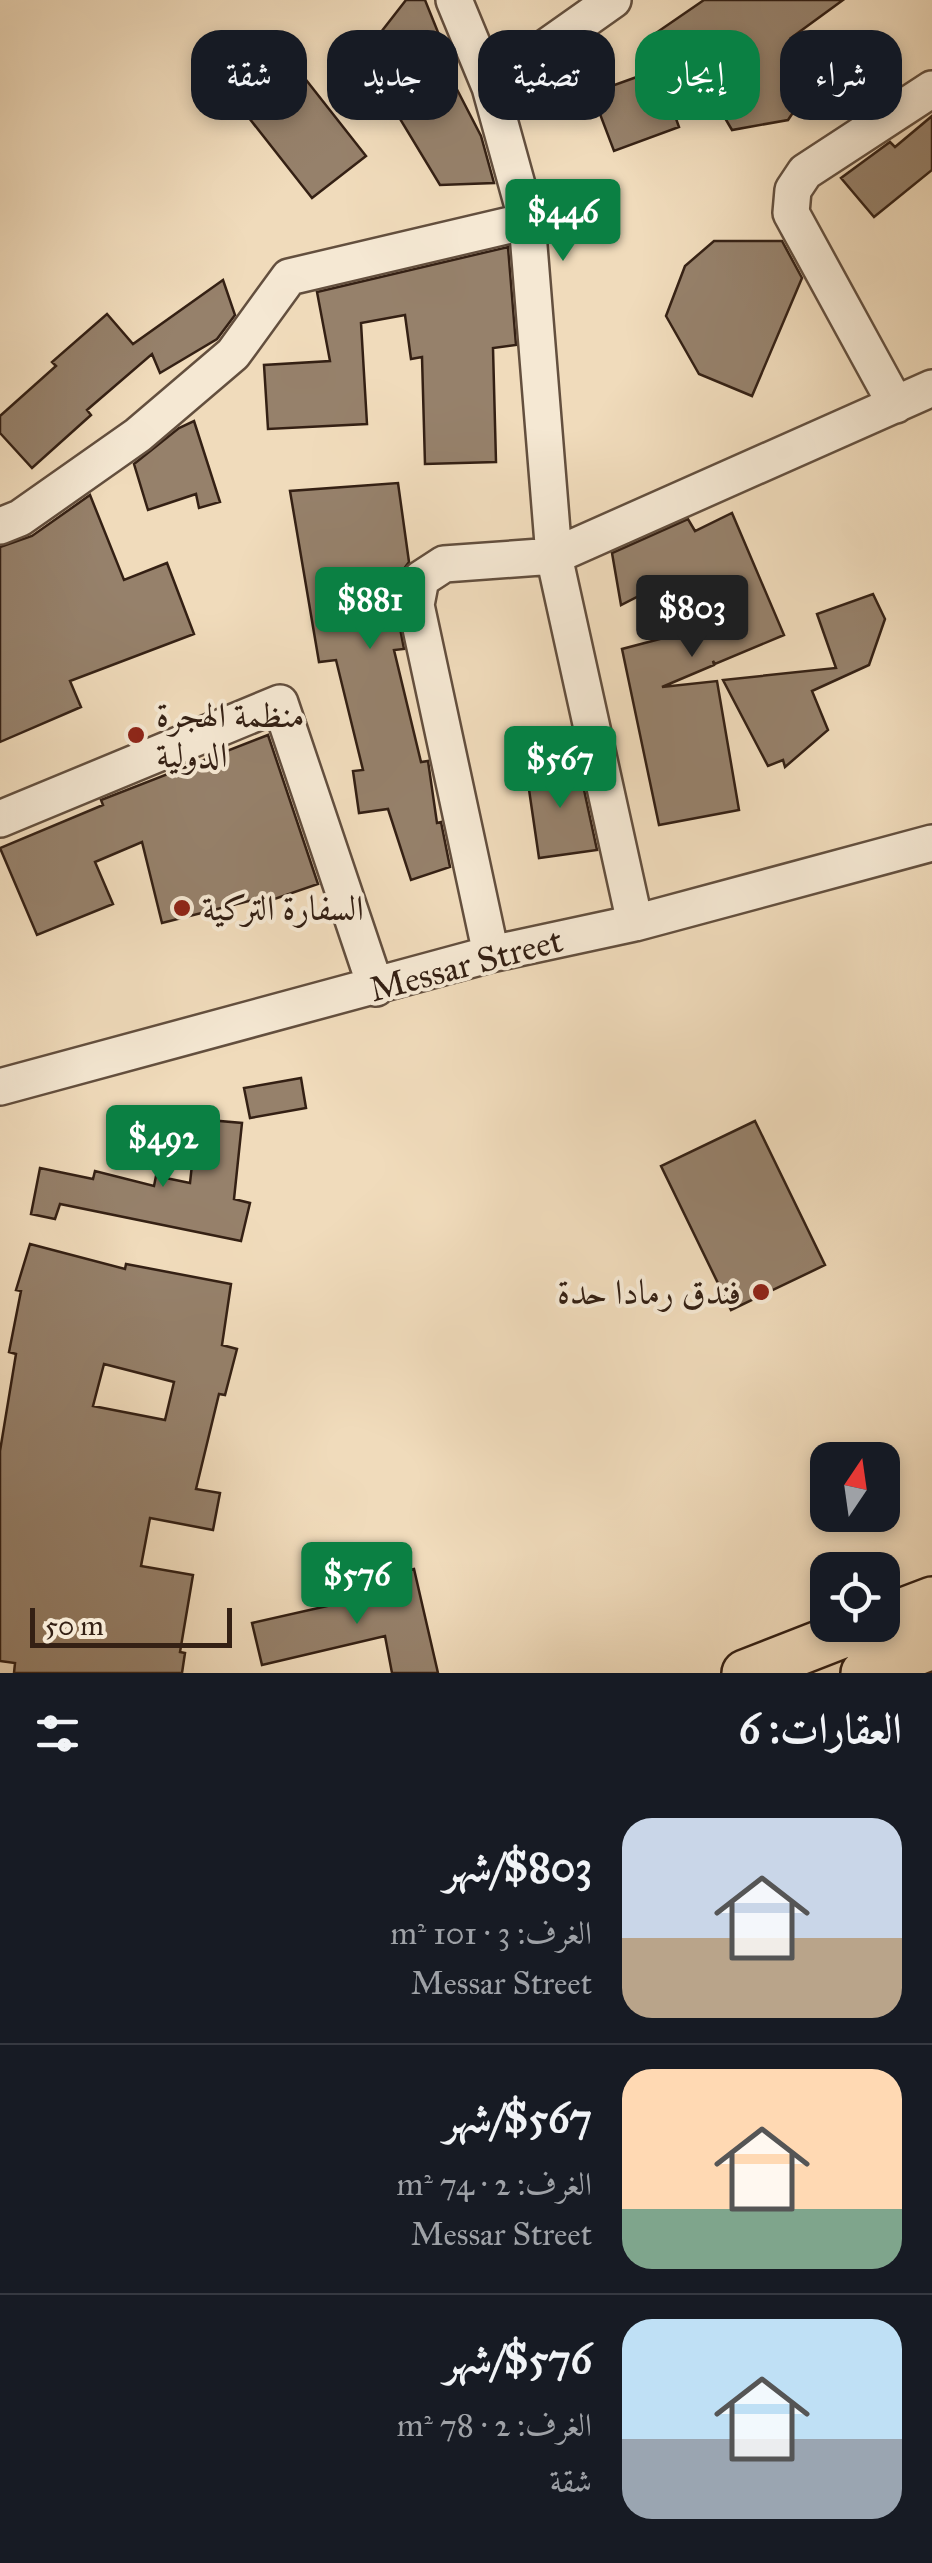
<!DOCTYPE html>
<html lang="ar">
<head>
<meta charset="utf-8">
<style>
  :root { --surface:#171b24; --page:#20242c; --text:#f1f3f6; --muted:#9ea1a6; --line:#363941; --accent:#0b8043 }
  body { margin:0; font-family:"IM FELL Great Primer",Amiri,serif; background:var(--page); color:var(--text); direction:rtl; height:100vh; display:flex; flex-direction:column; font-size:38px; white-space:nowrap }
  * { box-sizing:border-box; margin:0 }
  p { font-size:32px; color:var(--muted) }
  .icon { flex:none; width:55px; height:55px; fill:none; stroke:currentColor; stroke-width:2; stroke-linecap:round; stroke-linejoin:round }
  .map { position:relative; height:1673px; overflow:hidden; direction:ltr }
  .drawer { display:flex; flex-direction:column; background:var(--surface); flex:1 }
  .drawer>* { flex:none }
  .guide { position:absolute; left:30px; top:30px; width:872px; height:90px; direction:rtl; display:flex; gap:20px }
  .needle { width:65px; rotate:13deg }
  .tools { position:absolute; left:810px; top:1442px; display:grid; gap:20px }
  .tools a { display:grid; place-items:center; width:90px; height:90px; border-radius:20px; background:var(--surface); box-shadow:0 5px 15px #0003; font-size:50px }
  .scale { position:absolute; left:30px; bottom:25px; width:202px; box-sizing:border-box; padding-left:10px; border:5px solid #342014; border-top:0; font-size:28px; line-height:35px; white-space:nowrap; color:#342014; -webkit-text-stroke:8px #f5e8d3; paint-order:stroke }
  .price { position:absolute; translate:-50% -85px; padding:0 22px; border-radius:10px; background:var(--accent); color:#fff; font-size:32px; line-height:65px; filter:drop-shadow(0 2px 5px #0008) }
  .price::after { content:''; position:absolute; left:50%; top:60px; width:30px; height:22px; margin-left:-15px; background:inherit; clip-path:polygon(0 0,100% 0,50% 100%) }
  .price.on { background:#222; color:#fff }
  ul { padding:0; list-style:none }
  li { display:flex; align-items:center; gap:30px; height:250px; padding:0 30px }
  li+li { border-top:2px solid var(--line) }
  li span { display:grid; place-items:center; flex:none; width:280px; height:200px; border-radius:30px; color:#555 }
  li>.icon { margin-inline-start:auto }
  span .icon { width:120px; height:120px; fill:#fffc; stroke-width:1 }
  li b { font-size:42px }
  h2 { display:flex; justify-content:space-between; align-items:center; height:120px; padding:0 30px; font-size:42px }
  .chip { padding:0 35px; border-radius:30px; background:var(--surface); box-shadow:0 5px 15px #0003; font-size:35px; line-height:90px }
  .chip.on { background:var(--accent); color:#fff }
  .map>svg:first-child { display:block }
  .building { fill:#96816b; stroke:#342014; stroke-width:2.5; fill-rule:evenodd }
  .lines { fill:none; stroke-linecap:round; stroke-linejoin:round }
  .minor-casing { stroke:#634f3e; stroke-width:40 }
  .major-casing { stroke:#342014; stroke-width:50 }
  .minor { stroke:#f5e8d3; stroke-width:35 }
  .major { stroke:#f0dbbb; stroke-width:45 }
  .poi-dot { fill:#8f2418; stroke:#f5e8d3; stroke-width:4 }
  .labels { text-anchor:middle; dominant-baseline:central; stroke-width:8; stroke-linejoin:round; paint-order:stroke }
  .poi-label { font-size:35px; fill:#342014; stroke:#f5e8d3; text-anchor:start }
  .street-label { font-size:35px; fill:#342014; stroke:#f5e8d3 }
</style>
</head>
<body>
<div class="map">
<svg width="932" height="1673" viewBox="0 0 932 1673">
  <rect width="100%" height="100%" fill="#f0dbbb"/>
  <filter id="stains"><feTurbulence type="fractalNoise" baseFrequency=".002" numOctaves="4"/><feColorMatrix values="0 0 0 0 .2 0 0 0 0 .09 0 0 0 0 .02 0 0 0 .5 -.17"/></filter>
  <radialGradient id="worn" r=".72"><stop offset=".6" stop-color="#630" stop-opacity="0"/><stop offset="1" stop-color="#630" stop-opacity=".3"/></radialGradient>
  <!-- building -->
  <path class="building" d="M406,0H425L454,72L449,74L481,136L494,183L440,185L397,114L402,113L360,59Z
    M704,0H843L791,38L827,62L788,120L732,130L701,77L669,99L679,127L614,151L592,93L673,64L653,35Z
    M303,76L366,156L312,198L249,118Z
    M932,116V170L874,217L841,178L890,142L895,147Z
    M714,241H782L802,278L752,396L699,374L666,316L685,266Z
    M508,247L516,345L493,348L496,462L425,464L422,357L411,359L405,315L361,323L367,424L268,429L264,365L330,361L317,292Z
    M223,280L235,315L217,339L160,373L152,354L87,410L91,415L32,468L0,433V416L56,366L52,362L107,314L133,344Z
    M194,421L220,502L199,508L196,494L148,510L134,464L179,428Z
    M398,483L409,562L400,574L395,602L404,649L394,650L421,762L428,761L437,823L441,822L450,867L411,880L388,809L359,813L353,771L363,770L336,660L319,662L290,491Z
    M90,495L124,580L167,563L194,634L70,681L81,707L0,742V547L32,536Z
    M732,513L784,635L715,664L713,661L714,665L662,687L717,681L739,810L659,825L622,649L698,629L676,577L621,605L612,553L688,519L695,531Z
    M873,594L885,619L869,665L812,691L828,730L785,767L783,760L768,766L723,680L836,668L817,614Z
    M268,735L318,884L263,903L261,898L162,923L142,842L95,862L113,904L37,935L0,848L103,805L101,800Z
    M578,762L597,850L539,858L526,769Z
    M301,1078L306,1108L250,1118L244,1088Z
    M197,1119L242,1123L234,1199L250,1203L241,1241L60,1204L55,1219L31,1214L40,1168L93,1179L95,1171L154,1186L156,1176L190,1183Z
    M755,1121L825,1265L731,1310L661,1166Z
    M30,1244L125,1269L126,1264L231,1284L222,1345L237,1349L225,1395L219,1394L196,1489L220,1493L213,1530L150,1518L141,1566L193,1575L180,1652L185,1653L182,1673H14L15,1663L0,1661V1451L16,1354L9,1352L21,1291L16,1290ZM104,1364L174,1382L165,1420L93,1406Z
    M414,1569L438,1673H392L385,1636L262,1665L252,1623L376,1595L373,1578Z"/>
  <g class="lines">
    <defs>
      <path id="minor" d="M454,0L490,87L527,221L554,556L635,923
        M490,87L613,0
        M896,405L791,213L793,190L805,172L932,89
        M0,526L20,518L138,435L233,354L289,277L527,221
        M0,819L280,703L376,988
        M491,954L416,605L421,579L444,564L554,556L932,388
        M0,1087L491,954L635,923L932,843"/>
      <path id="major" d="M882,1619L932,1600
        M745,1673L868,1625
        M864,1673L932,1646"/>
    </defs>
    <!-- minor casing -->
    <use href="#minor" class="minor-casing"/>
    <!-- major casing -->
    <use href="#major" class="major-casing"/>
    <!-- minor -->
    <use href="#minor" class="minor"/>
    <!-- major -->
    <use href="#major" class="major"/>
  </g>
  <!-- markers -->
  <g class="poi-dot">
    <circle cx="136" cy="735" r="10"/>
    <circle cx="182" cy="908" r="10"/>
    <circle cx="761" cy="1292" r="10"/>
  </g>
  <g class="labels">
    <!-- poi labels -->
    <g class="poi-label">
      <text x="156" y="715">منظمة الهجرة<tspan x="156" dy="40">الدولية</tspan></text>
      <text x="202" y="908">السفارة التركية</text>
      <text x="741" y="1292" text-anchor="end">فندق رمادا حدة</text>
    </g>
    <!-- street labels -->
    <g class="street-label">
      <text transform="translate(466 965) rotate(-15)">Messar Street</text>
    </g>
  </g>
  <rect width="100%" height="100%" filter="url(#stains)"/>
  <rect width="100%" height="100%" fill="url(#worn)"/>
</svg>
<div class="tools">
<a><svg class="needle" viewBox="-14 -14 28 28"><path d="M0-13l5 13h-10z" fill="#e53935"/><path d="M0 13l5-13h-10z" fill="#9ea1a6"/></svg></a>
<a><svg class="icon" aria-label="locate" viewBox="0 0 24 24"><circle cx="12" cy="12" r="6"/><path d="M12 2v4M12 18v4M2 12h4M18 12h4"/></svg></a>
</div>
<div class="scale">50 m</div>
<b class="price" style="left:563px;top:264px">$446</b>
<b class="price" style="left:370px;top:652px">$881</b>
<b class="price on" style="left:692px;top:660px">$803</b>
<b class="price" style="left:560px;top:811px">$567</b>
<b class="price" style="left:163px;top:1190px">$492</b>
<b class="price" style="left:357px;top:1627px">$576</b>
<div class="guide">
<a class="chip">شراء</a>
<a class="chip on">إيجار</a>
<a class="chip">تصفية</a>
<a class="chip">جديد</a>
<a class="chip">شقة</a>
</div>
</div>
<section class="drawer">
<h2>العقارات: 6<svg class="icon" aria-label="filters" viewBox="0 0 24 24"><path d="M4 7h16M4 17h16"/><circle cx="9" cy="7" r="2"/><circle cx="15" cy="17" r="2"/></svg></h2>
<ul>
<li><span style="background:linear-gradient(#c9d6e8 60%,#b9a48a 0)"><svg class="icon" aria-label="home" viewBox="0 0 24 24"><path d="M3 11l9-7 9 7M6 9v11h12V9"/></svg></span><div><b>$803/شهر</b><p>الغرف: 3 · 101 m²</p><p>Messar Street</p></div></li>
<li><span style="background:linear-gradient(#ffd9b3 70%,#7fa58c 0)"><svg class="icon" aria-label="home" viewBox="0 0 24 24"><path d="M3 11l9-7 9 7M6 9v11h12V9"/></svg></span><div><b>$567/شهر</b><p>الغرف: 2 · 74 m²</p><p>Messar Street</p></div></li>
<li><span style="background:linear-gradient(#bfe0f5 60%,#9aa5b1 0)"><svg class="icon" aria-label="home" viewBox="0 0 24 24"><path d="M3 11l9-7 9 7M6 9v11h12V9"/></svg></span><div><b>$576/شهر</b><p>الغرف: 2 · 78 m²</p><p>شقة</p></div></li>
</ul>
</section>
</body>
</html>
